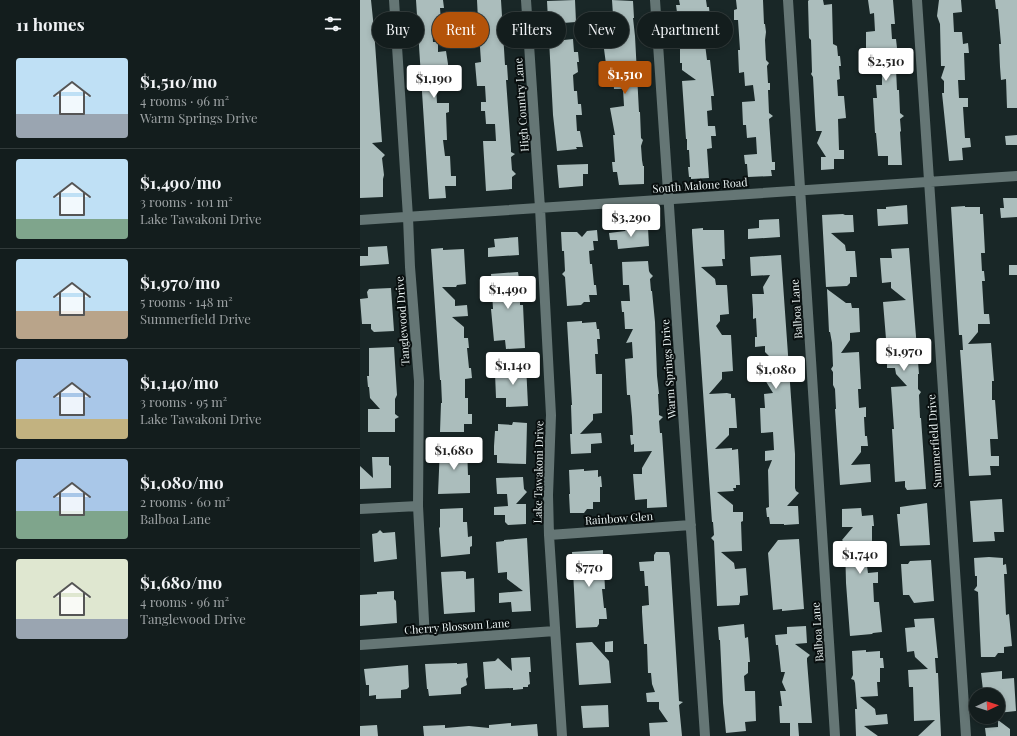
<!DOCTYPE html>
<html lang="en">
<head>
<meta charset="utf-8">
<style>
  :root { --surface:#131d1d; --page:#1c2626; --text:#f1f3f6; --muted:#9da2a4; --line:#323b3b; --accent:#b45309 }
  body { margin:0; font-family:"Playfair Display",serif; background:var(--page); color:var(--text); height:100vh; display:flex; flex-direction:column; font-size:15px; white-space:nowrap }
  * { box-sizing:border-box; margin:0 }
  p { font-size:13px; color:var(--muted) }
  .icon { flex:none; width:22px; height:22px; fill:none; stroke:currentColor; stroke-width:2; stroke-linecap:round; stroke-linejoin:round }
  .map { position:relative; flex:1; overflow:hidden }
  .side { display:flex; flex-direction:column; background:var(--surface); width:360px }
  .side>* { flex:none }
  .banner { position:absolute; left:12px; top:12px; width:380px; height:36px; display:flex; gap:8px }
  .needle { width:26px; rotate:86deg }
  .fabs { position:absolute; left:609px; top:688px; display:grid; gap:8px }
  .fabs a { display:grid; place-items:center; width:36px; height:36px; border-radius:50%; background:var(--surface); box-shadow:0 2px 6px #0003,0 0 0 1px var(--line); font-size:20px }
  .price { position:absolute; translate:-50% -34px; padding:0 9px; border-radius:4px; background:#fff; color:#222; font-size:13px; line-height:26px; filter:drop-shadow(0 1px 2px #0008) }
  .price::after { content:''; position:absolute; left:50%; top:24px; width:12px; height:9px; margin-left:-6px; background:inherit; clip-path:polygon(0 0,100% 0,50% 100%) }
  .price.active { background:var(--accent); color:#fff }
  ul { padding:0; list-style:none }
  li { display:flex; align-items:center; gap:12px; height:100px; padding:0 16px }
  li+li { border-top:1px solid var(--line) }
  li span { display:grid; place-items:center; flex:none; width:112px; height:80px; border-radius:4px; color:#555 }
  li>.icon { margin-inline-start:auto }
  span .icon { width:48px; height:48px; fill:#fffc; stroke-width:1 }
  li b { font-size:17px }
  h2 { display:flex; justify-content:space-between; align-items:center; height:48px; padding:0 16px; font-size:17px }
  .pill { padding:0 14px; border-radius:18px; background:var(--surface); box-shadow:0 2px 6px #0003,0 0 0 1px var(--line); font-size:14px; line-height:36px }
  .pill.active { background:var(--accent); color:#fff }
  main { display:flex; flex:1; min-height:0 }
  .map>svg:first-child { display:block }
  .building { fill:#abbdbc }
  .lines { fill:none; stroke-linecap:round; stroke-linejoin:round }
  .minor { stroke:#657675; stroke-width:10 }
  .labels { text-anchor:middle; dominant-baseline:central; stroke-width:4; stroke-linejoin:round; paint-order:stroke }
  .street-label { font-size:11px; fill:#e7f0f0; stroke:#090f0f }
</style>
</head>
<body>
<main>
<section class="side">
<h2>11 homes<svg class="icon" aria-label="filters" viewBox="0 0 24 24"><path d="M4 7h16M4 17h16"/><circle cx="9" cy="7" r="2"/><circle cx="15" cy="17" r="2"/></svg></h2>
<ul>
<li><span style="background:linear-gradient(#bfe0f5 70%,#9aa5b1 0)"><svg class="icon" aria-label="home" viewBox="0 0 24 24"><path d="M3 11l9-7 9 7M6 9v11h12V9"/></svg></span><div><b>$1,510/mo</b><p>4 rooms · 96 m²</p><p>Warm Springs Drive</p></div></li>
<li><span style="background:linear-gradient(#bfe0f5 75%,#7fa58c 0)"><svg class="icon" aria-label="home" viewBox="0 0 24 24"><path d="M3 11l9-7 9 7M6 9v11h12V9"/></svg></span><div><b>$1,490/mo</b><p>3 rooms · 101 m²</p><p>Lake Tawakoni Drive</p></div></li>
<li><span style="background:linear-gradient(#bfe0f5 65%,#b9a48a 0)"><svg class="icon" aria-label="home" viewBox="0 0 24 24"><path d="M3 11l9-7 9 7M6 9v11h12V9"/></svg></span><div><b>$1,970/mo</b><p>5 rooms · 148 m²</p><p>Summerfield Drive</p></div></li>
<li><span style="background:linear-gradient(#a9c7e8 75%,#c2b280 0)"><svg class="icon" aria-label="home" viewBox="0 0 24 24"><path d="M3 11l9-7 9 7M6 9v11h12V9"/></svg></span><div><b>$1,140/mo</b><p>3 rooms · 95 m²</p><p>Lake Tawakoni Drive</p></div></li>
<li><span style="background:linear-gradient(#a9c7e8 65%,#7fa58c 0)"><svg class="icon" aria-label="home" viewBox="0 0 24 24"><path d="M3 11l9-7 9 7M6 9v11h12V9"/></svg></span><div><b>$1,080/mo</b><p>2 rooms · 60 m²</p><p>Balboa Lane</p></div></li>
<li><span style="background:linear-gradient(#dfe7d0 75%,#9aa5b1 0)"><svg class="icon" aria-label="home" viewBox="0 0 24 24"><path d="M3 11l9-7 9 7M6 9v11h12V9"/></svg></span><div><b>$1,680/mo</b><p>4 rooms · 96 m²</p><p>Tanglewood Drive</p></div></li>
</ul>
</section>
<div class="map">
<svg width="657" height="736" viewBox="0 0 657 736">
  <rect width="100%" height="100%" fill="#192727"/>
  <!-- building -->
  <path class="building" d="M0,0H11L14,29L22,142L12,143L25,155L22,158L24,175L23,179V197L0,198Z
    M56,0H83L84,8H80L81,22H76V26H72L73,42H78V52L86,51L88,64V74H83L84,86L76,87L77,103H89V112L86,113L87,140H83L85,156H90L91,176H96V186H85L86,198L69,199Z
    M117,0H141L145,65H147L148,80H146L151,149V152L155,154L151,157L152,170L156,174L152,177V189L126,191L123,141H136L135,124H126L125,111H121V102H126L125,86H117L115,63L121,62L120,47H114V37H121L120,20H118Z
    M215,0L216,22L203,23L204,40L213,39L214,52H218L219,62H217L218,72L213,75L214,91H217L218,104H221L222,115H216L217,131H220L223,147H216L217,149L197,151L193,115L187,1Z
    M252,0L273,1L274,18H273L275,36L279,112H280L281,138L283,140L281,146L282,160L283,166H284V184L259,185L257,172H253L252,162H255L253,135H255L250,108L264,106L263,89H254L252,64H246L244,49L243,31L254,30Z
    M319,0H346L347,7H349L350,18H347L348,44H345L347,60H350L354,96H351L352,110L347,111L348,126H355L356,136H351L352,148L347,149L349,178L331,179V177H329L328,167H330L329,150H327V139H326L322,81L336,80L322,70V63H320V33L316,31L319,27L316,5H320Z
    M376,0H403L404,24H405L406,32L405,40L406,60L409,63L407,66L408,83H410V90H408L409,113L413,116L409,119L412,162H415V170H411L412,176L388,177L387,164H385L384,155L397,154L396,137L387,138L386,125H383L382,102L395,101L393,85L385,86L384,72L379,73L378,50H380L378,20H374V10L377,9Z
    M449,0H463L464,5L472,4L473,44L477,46L478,56H480L481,66H479L480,79L477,80L478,96H484L486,118L478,119L479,150H484V159H474V169L461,170V157H466L457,143L462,131H456L455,116L453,77L451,74L452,72L451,40L449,38L448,1Z
    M508,0H533L535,24H531L532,39H536L537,48H535L537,90H539L540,113L544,116L540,119L541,131L540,132L542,165H528V156H518L516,133H515L513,98H517L516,85H522V66H514L513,54H506V32L515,31L514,13L510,14Z
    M579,0H601L602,12L593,13L594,32H602L603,44L608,43L609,53H604L605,80H598L599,98H608V107H603L605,138H610L611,147L602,148L603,160L589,161L582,93H584V81L581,78L585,66H581L580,24L577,16Z
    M635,0H657V108H647L646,79L641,80L640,67L639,44H641L639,21L638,9H636Z
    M657,135V145H646L645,136Z
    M228,164V174H223V186L199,188L197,165Z
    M643,198H657V217L641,218L640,208H644Z
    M547,205L548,224L518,226L517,209H526V207Z
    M605,206V207H620V214H623L625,253H621L622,271H624L625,281H622L624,314H629L630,324H618V332L608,344L631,343L634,381H632V400H635L638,439H630L631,456H639V466H630L631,475L609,476L601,363L600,350H603L602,335H599L591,207Z
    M483,214L485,215H493L494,232L471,233L485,245L486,251H495L497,277H490V283L487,286L466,287L462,215Z
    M419,219L420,237L388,239V229L399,228V220Z
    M288,228L289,246L258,249L257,240H250L249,233L265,231L266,229Z
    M343,228V230H364L365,259H362L363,266L341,267L355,279L356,285H367L369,314L360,315V321L356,326L362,335H371L373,371L362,372V379L349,394L367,393L371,394V398H375L377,428H369V435L355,449L372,448V450L378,449L380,485H376V488H373L374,491L357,492L373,505V512H383V521L381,522L382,551L361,552L374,563L375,569L386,568L388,595L380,596V602L379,605L357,606L354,541L351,538L354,535L353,522H352L332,233V229Z
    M237,230L238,241H233L234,250L229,251L230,264H232L234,285H236L237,295H229L230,302H224L221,305L207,306L205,277L202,274L205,271L204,251H202L201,232H217L222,237L227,231Z
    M158,237L159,255L128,257V248L135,247L134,239Z
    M27,246L29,264L0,266V256H8V247Z
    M83,248V250L104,249L106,284L97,285L96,287H82L95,300V306L107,305L108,316L92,317L104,327V338H108L109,348H107L109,368H111L112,378L105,379V398H108V414H112V424H104V432H80L81,403H82L81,380H80L71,249Z
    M549,248L559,374H558V389L561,392L559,395L560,418H561L566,489L547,490L545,487V481L535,482L532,429H534L531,387L547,386L536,374L535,368H527V358H530L528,339H526L523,302L546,300L531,288V282L522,283L520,258H532L531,249Z
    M421,255L435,454V488L436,491L439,493L427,506H438L439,524L424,525V524H410L409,517H407L406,508L409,507L408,470L412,460L405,461V451L414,450L413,432L401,433L400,408H405L404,394L413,393L402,375L397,376V366L417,364L405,352V346L395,347V337H397L396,318L393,319V309L392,294H404L403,287L410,275L391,276L390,257Z
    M288,261L289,271L290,273L293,276L290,279L291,291H292L295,322L297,376L299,394H298L299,412V415L303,417L299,421L300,433H302L307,507L287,508V499L275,500L273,474H282V468L292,451L274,452V444L271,445L270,435H273L272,417L270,395H267L265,359L273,358L272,342L266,343L273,329H265L264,312H262L261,301H270L269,285H263L262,262Z
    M649,265H657V275H649Z
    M158,272L160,285L164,287L160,291V305H163L165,348L146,349L145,340L134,341L131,309H133L131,274Z
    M31,288L34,331L14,332L11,329V324H2L0,299L8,298L7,292L9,289Z
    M467,289L486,303H491L492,308H499L500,332L490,333V340L481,353L499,352L501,389H498L499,408L506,407V417H504L505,436H507L508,446H501V452L491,465L510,464L511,482L480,485L475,409H476L475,389L473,385V372L471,369L473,366L472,343L470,332H469Z
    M222,321V323L236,322L237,329H239L240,339H237L238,354H235L236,374H242V413L233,414V420L220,434L241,433L242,443L231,444V453L211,454L210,434H212L211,405H212L207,322Z
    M34,347L37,395L35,399V414L39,417L35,419V432H8V409H20L10,398L9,387H8L7,376H9V348Z
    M166,364L168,406L146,407V398H136L135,373H143L142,367Z
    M153,422L167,423L166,464L137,463V455H134V446L135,431H138V424L152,425Z
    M80,447H107L108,475H110V493L78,494Z
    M12,457H29V465L31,466V488L0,489V466L13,478Z
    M224,469V471L238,470V477L241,476L242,487H240V502H233V509H227L224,513H210L209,494H210L209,470Z
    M163,477L164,489L167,492L156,504H166V524L148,525L145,522V515H134V507L148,506L147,494H137L136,478Z
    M642,499L644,532H634L635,541L613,542L610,501Z
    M567,503L570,545L540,546L537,514H540V507Z
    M103,508V522H107L108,537L112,536V546L110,547V554L81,557L79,528L80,527V509Z
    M501,508L502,516L513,515L514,526H512V554H494L507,566L508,573L518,572V583H513L514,602H519L522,632L513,633L512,634L490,636L486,583L485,543L482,540L493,527H482V509Z
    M20,530L23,533L35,532L37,559L14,562L12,534L17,533Z
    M167,538L171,611L152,612L151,602L139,603V593L163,591L147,579V572L138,573L136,542L144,541V540Z
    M439,539L444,609L422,611V609L413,610L408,553L418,540Z
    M243,550V559L248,558V568H244L245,589H242L244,608H246L247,619H239V624L237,627L216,628L212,552Z
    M296,552H309L310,556L319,701L323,702L319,705L322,736H290L289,723L308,722L299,709V702H287L286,693L295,692L292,684L291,673H288L287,644H284L282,612V606L289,605L288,586H285L284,571H280L279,562L294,561V555Z
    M629,557L643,558V565L646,564L647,574H644L646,615L649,614L652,646L644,647V653H638L635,657H621L618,592L614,590L617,586V576H615L614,558Z
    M571,560L574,601L554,603L549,595H543L541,564H548L550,561Z
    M103,571L106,572V579L114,578L115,612L84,614L81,572Z
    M34,591V599L36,601L37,623L0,626V595L17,594V592Z
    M574,618L578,658H575L576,673H578L581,736H558L575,720L554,721L553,687H549L548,670L568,669L555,657L554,651L547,652L545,628L555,627L554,619Z
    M384,624L385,638L388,637L390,662H388V673L384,676L385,691H395L396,721L385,722L386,731L366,733L363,703L360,640H359L358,627Z
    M446,626L447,643L435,644L450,655L447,658V661L452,723H438L439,736H430V723H420L419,706H422L420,691H426L422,682L425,672H421L418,645H416L415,635L427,634V627Z
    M253,641V652H245V642Z
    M232,642L249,661L251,683L219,685L216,643Z
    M506,650V652L520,651V658H523L524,668H520V682H517L518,696L500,697L515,709L516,715L527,714L528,724L504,726L518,736H496L495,709H497L495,683L494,680L491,679L493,675L492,651Z
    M170,657L171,672H169L170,684L168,685V687H163V689L153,690V688L125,689L123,662L135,661L138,658L152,671L151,658Z
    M97,663V664L107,663L108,677L106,679L107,685L101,688V694L69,696L68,689H67L65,664Z
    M48,665L49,687L47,689L41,690V698L16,699V695L9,696V685H6L4,669Z
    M642,671V679L654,678L656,711L638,713L637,690H623L621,673Z
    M248,705L249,727L223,728L221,706Z
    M638,720L650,729V736H626L625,728L638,727Z
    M151,723V726L177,724L178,736H64L63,726L85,725V728L109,726L129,728V725Z
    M17,725L18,736H0V726Z"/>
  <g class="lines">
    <!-- minor -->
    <path class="minor" d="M34,0L48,217L50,267L59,381L58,506L65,640
      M166,0L180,208L191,415L188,495L189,535L202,736
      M295,0L345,736
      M428,0L475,736
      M557,0L606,736
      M0,220L657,176
      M0,509L58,506
      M189,535L331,525
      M0,645L195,631"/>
  </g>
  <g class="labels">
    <!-- street labels -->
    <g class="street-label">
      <text transform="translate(161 105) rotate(-94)">High Country Lane</text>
      <text transform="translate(340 185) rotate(-4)">South Malone Road</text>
      <text transform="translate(436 309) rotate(-94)">Balboa Lane</text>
      <text transform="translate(42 321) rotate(-94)">Tanglewood Drive</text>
      <text transform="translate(308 369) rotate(-94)">Warm Springs Drive</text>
      <text transform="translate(574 441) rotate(-94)">Summerfield Drive</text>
      <text transform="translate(178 472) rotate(-89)">Lake Tawakoni Drive</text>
      <text transform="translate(259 518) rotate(-4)">Rainbow Glen</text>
      <text transform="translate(97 626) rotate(-4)">Cherry Blossom Lane</text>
      <text transform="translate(457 632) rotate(-94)">Balboa Lane</text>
    </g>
  </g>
</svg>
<div class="fabs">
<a><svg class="needle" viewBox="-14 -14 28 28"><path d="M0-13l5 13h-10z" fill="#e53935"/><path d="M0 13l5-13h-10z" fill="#9da2a4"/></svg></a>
</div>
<b class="price" style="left:526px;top:82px">$2,510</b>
<b class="price active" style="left:265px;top:95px">$1,510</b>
<b class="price" style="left:74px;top:99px">$1,190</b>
<b class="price" style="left:271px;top:238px">$3,290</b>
<b class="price" style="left:148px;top:310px">$1,490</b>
<b class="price" style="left:544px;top:372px">$1,970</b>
<b class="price" style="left:153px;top:386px">$1,140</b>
<b class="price" style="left:416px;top:390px">$1,080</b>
<b class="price" style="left:94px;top:471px">$1,680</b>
<b class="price" style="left:500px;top:575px">$1,740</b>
<b class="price" style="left:229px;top:588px">$770</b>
<div class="banner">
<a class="pill">Buy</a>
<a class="pill active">Rent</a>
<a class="pill">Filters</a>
<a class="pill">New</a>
<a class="pill">Apartment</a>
</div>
</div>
</main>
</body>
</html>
